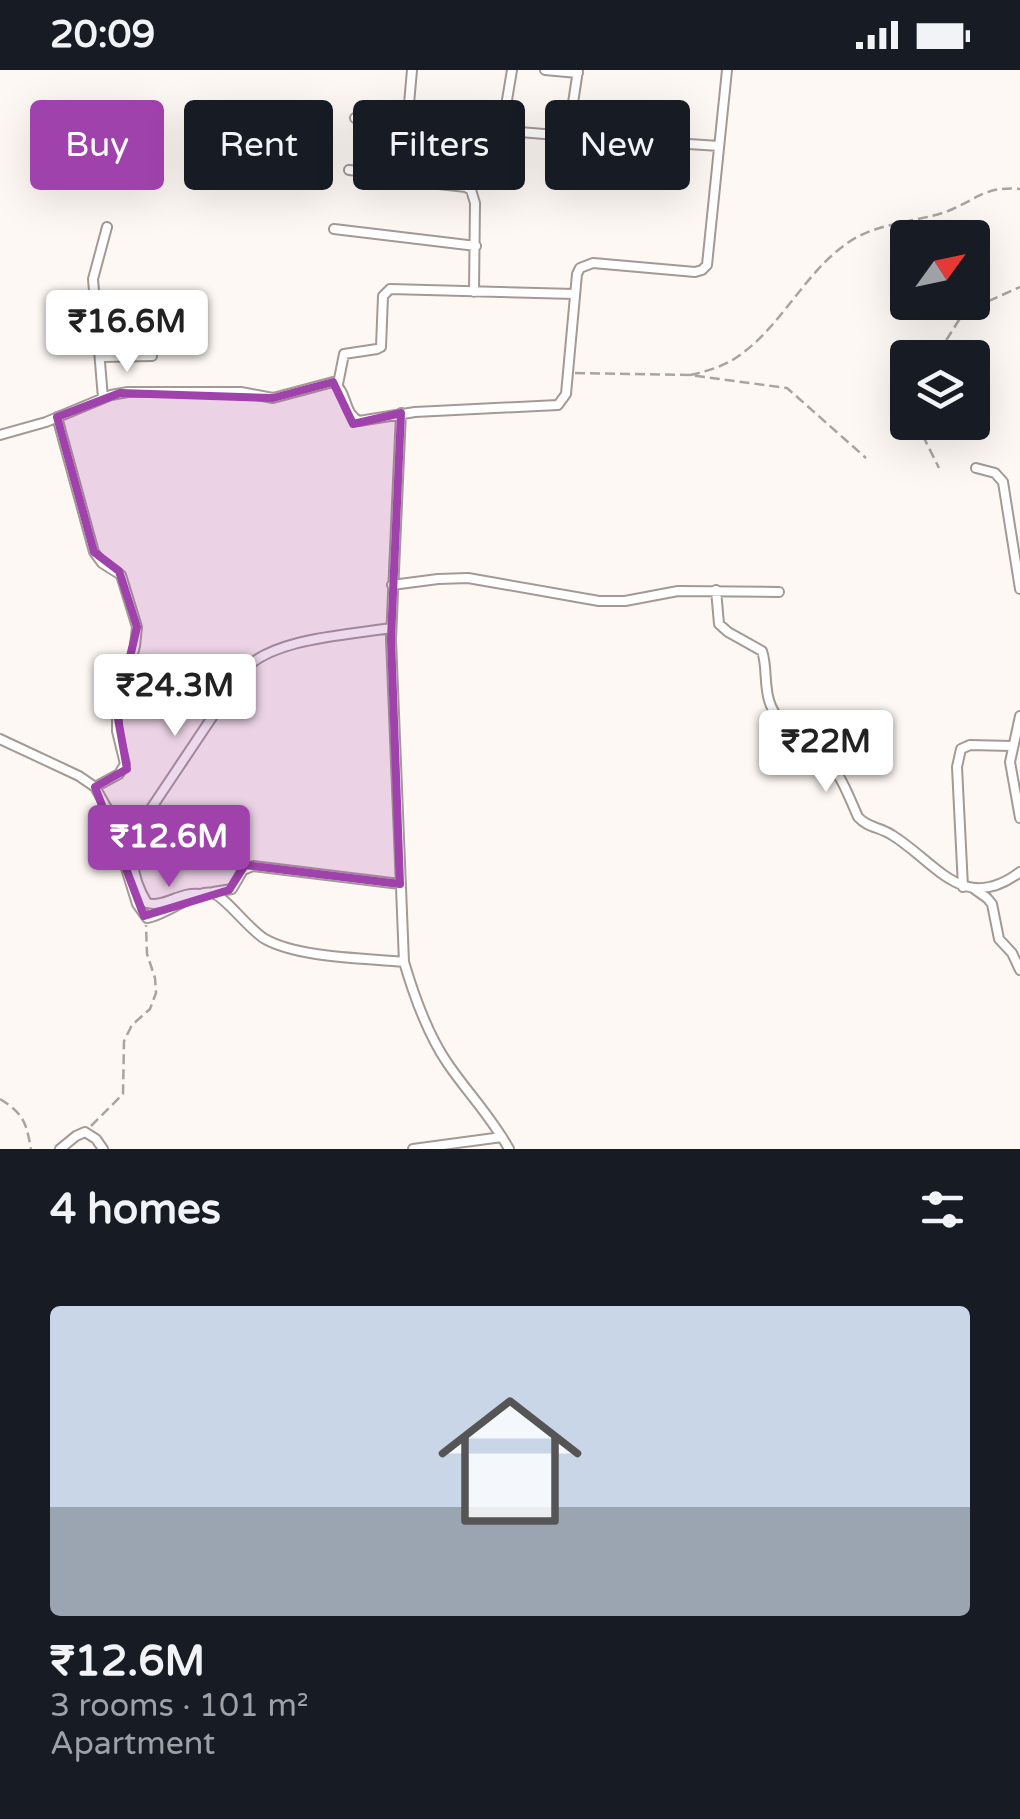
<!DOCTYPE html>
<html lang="en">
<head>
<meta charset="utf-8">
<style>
  :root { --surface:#171b24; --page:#242831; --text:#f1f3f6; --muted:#9ea1a6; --accent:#9f42ac }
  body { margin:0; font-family:"Varela Round",sans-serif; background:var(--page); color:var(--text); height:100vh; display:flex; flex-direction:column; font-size:38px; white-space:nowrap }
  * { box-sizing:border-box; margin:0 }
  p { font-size:32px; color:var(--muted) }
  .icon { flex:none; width:55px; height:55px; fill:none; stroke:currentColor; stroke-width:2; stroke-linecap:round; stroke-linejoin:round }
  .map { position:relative; height:1079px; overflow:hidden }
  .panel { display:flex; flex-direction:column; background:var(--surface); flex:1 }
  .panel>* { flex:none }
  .guide { position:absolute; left:30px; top:30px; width:960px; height:90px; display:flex; gap:20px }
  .needle { width:65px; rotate:57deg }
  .controls { position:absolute; left:890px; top:150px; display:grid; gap:20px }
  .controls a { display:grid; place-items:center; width:100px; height:100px; border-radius:10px; background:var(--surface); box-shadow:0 10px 40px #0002; font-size:50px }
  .price { position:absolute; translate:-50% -85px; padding:0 22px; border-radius:10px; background:#fff; color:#222; font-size:32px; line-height:65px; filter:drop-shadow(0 2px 5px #0008) }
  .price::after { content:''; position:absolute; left:50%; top:60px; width:30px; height:22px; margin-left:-15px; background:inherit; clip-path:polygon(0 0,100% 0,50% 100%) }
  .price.selected { background:var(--accent); color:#fff }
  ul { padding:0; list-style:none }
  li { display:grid; align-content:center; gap:20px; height:530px; padding:0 50px }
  li span { display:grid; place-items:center; height:310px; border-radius:10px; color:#555 }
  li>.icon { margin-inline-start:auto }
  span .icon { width:180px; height:180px; fill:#fffc; stroke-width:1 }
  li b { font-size:42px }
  h2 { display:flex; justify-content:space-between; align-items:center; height:120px; padding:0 50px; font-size:42px }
  .pill { padding:0 35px; border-radius:10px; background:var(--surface); box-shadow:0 10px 40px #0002; font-size:35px; line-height:90px }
  .pill.selected { background:var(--accent); color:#fff }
  .status { display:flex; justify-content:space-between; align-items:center; height:70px; padding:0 50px; background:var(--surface); direction:ltr }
  .status svg { height:28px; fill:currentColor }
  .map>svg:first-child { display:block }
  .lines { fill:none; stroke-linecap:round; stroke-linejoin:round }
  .minor-casing { stroke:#a49994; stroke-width:12 }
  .path { stroke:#a9a4a1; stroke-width:2.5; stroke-dasharray:10 5; stroke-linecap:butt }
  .minor { stroke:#fff; stroke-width:8 }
  .marked { fill:#9f42ac; fill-opacity:0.2; stroke:#9f42ac; stroke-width:8; stroke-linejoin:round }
</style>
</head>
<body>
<div class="status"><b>20:09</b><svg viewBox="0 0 49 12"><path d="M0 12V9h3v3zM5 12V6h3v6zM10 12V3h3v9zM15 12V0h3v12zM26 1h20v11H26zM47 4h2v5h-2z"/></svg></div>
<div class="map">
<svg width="1020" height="1079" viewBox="0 0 1020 1079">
  <rect width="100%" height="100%" fill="#fef8f4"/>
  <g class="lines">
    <defs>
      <path id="minor" d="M412,0L403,102L412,111L466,117L471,120L475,133L474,222
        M545,0L578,3
        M355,48L568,66L719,76
        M502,60L512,0
        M568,66L578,0
        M349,100L405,106
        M334,159L476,176
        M101,287L152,286
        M338,314L344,284L377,279L381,277L383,226L390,219L575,224
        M103,328L93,209L107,157
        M401,343L391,569L404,892C414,926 428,965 448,994C468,1023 492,1048 509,1079
        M57,347L94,482L102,493L121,505L137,557L135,576L117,643V661L125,694L119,704L95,717
        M0,365L46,352L111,325L128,322H241L273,328L333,312C348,322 343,343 359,351L415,342L558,335L566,324L577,204L580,198L593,193L695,202L702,200L707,195L727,0
        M976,398L995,403L1003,412L1020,519
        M392,515L438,509L468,508L599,531H625L678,521L779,522
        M716,520L719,554L728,562L762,581C768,598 763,618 771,636C783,663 809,670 828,691C841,705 850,729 858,747C868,758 880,757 892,765C936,792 963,845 1020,802
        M1020,646L1010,692L1020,748
        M0,669L79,706L95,717L108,740L137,834L147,848C166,846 197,819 212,823C225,826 249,860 265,869C299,888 364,888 404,892
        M963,817L957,697L961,679L970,675L1012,676
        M973,818L987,828L992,834L999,869L1012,883L1020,900
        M213,822L232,819L243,800L253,796L400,814
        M200,824C181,821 164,838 147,833C131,806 128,781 142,752L243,601C272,568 348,565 391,558
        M60,1079L76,1066L85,1062L96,1069L103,1079
        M413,1079L502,1067"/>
    </defs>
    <!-- minor casing -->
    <use href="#minor" class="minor-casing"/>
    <!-- path -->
    <path class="path" d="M922,288L947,269L964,242L1020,217
      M575,303L690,305L787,318L866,388
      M690,305C708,301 725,296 740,285C781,256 805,203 846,174C876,152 915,153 948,141C978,129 984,116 1020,119
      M916,352L939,398
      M0,1029C24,1044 26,1052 31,1079
      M91,1056L123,1024L124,971L132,955L150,939L156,923L155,908L147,884L146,855"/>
    <!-- minor -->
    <use href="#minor" class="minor"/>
  </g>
  <!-- marked area -->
  <path class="marked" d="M333,312L353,354L401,343L391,569L400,814L245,795L229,820L144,846L95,717L127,699L117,643L137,557L119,501L94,482L57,347L120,323L273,328Z"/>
</svg>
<div class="controls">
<a><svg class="needle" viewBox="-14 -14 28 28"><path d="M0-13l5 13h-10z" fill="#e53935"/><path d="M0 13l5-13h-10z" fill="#9ea1a6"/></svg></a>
<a><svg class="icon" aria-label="layers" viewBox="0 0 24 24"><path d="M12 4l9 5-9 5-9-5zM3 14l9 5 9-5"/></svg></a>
</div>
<b class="price" style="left:127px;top:305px">₹16.6M</b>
<b class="price" style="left:175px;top:669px">₹24.3M</b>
<b class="price" style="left:826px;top:725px">₹22M</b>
<b class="price selected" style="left:169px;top:820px">₹12.6M</b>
<div class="guide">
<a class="pill selected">Buy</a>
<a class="pill">Rent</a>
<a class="pill">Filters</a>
<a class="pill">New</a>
</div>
</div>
<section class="panel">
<h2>4 homes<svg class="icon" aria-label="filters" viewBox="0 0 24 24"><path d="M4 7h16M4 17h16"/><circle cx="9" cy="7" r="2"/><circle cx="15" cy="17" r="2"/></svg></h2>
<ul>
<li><span style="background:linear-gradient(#c9d6e8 65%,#9aa5b1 0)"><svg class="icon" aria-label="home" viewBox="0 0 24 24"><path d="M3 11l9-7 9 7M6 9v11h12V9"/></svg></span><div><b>₹12.6M</b><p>3 rooms · 101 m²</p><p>Apartment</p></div></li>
</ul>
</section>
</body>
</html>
